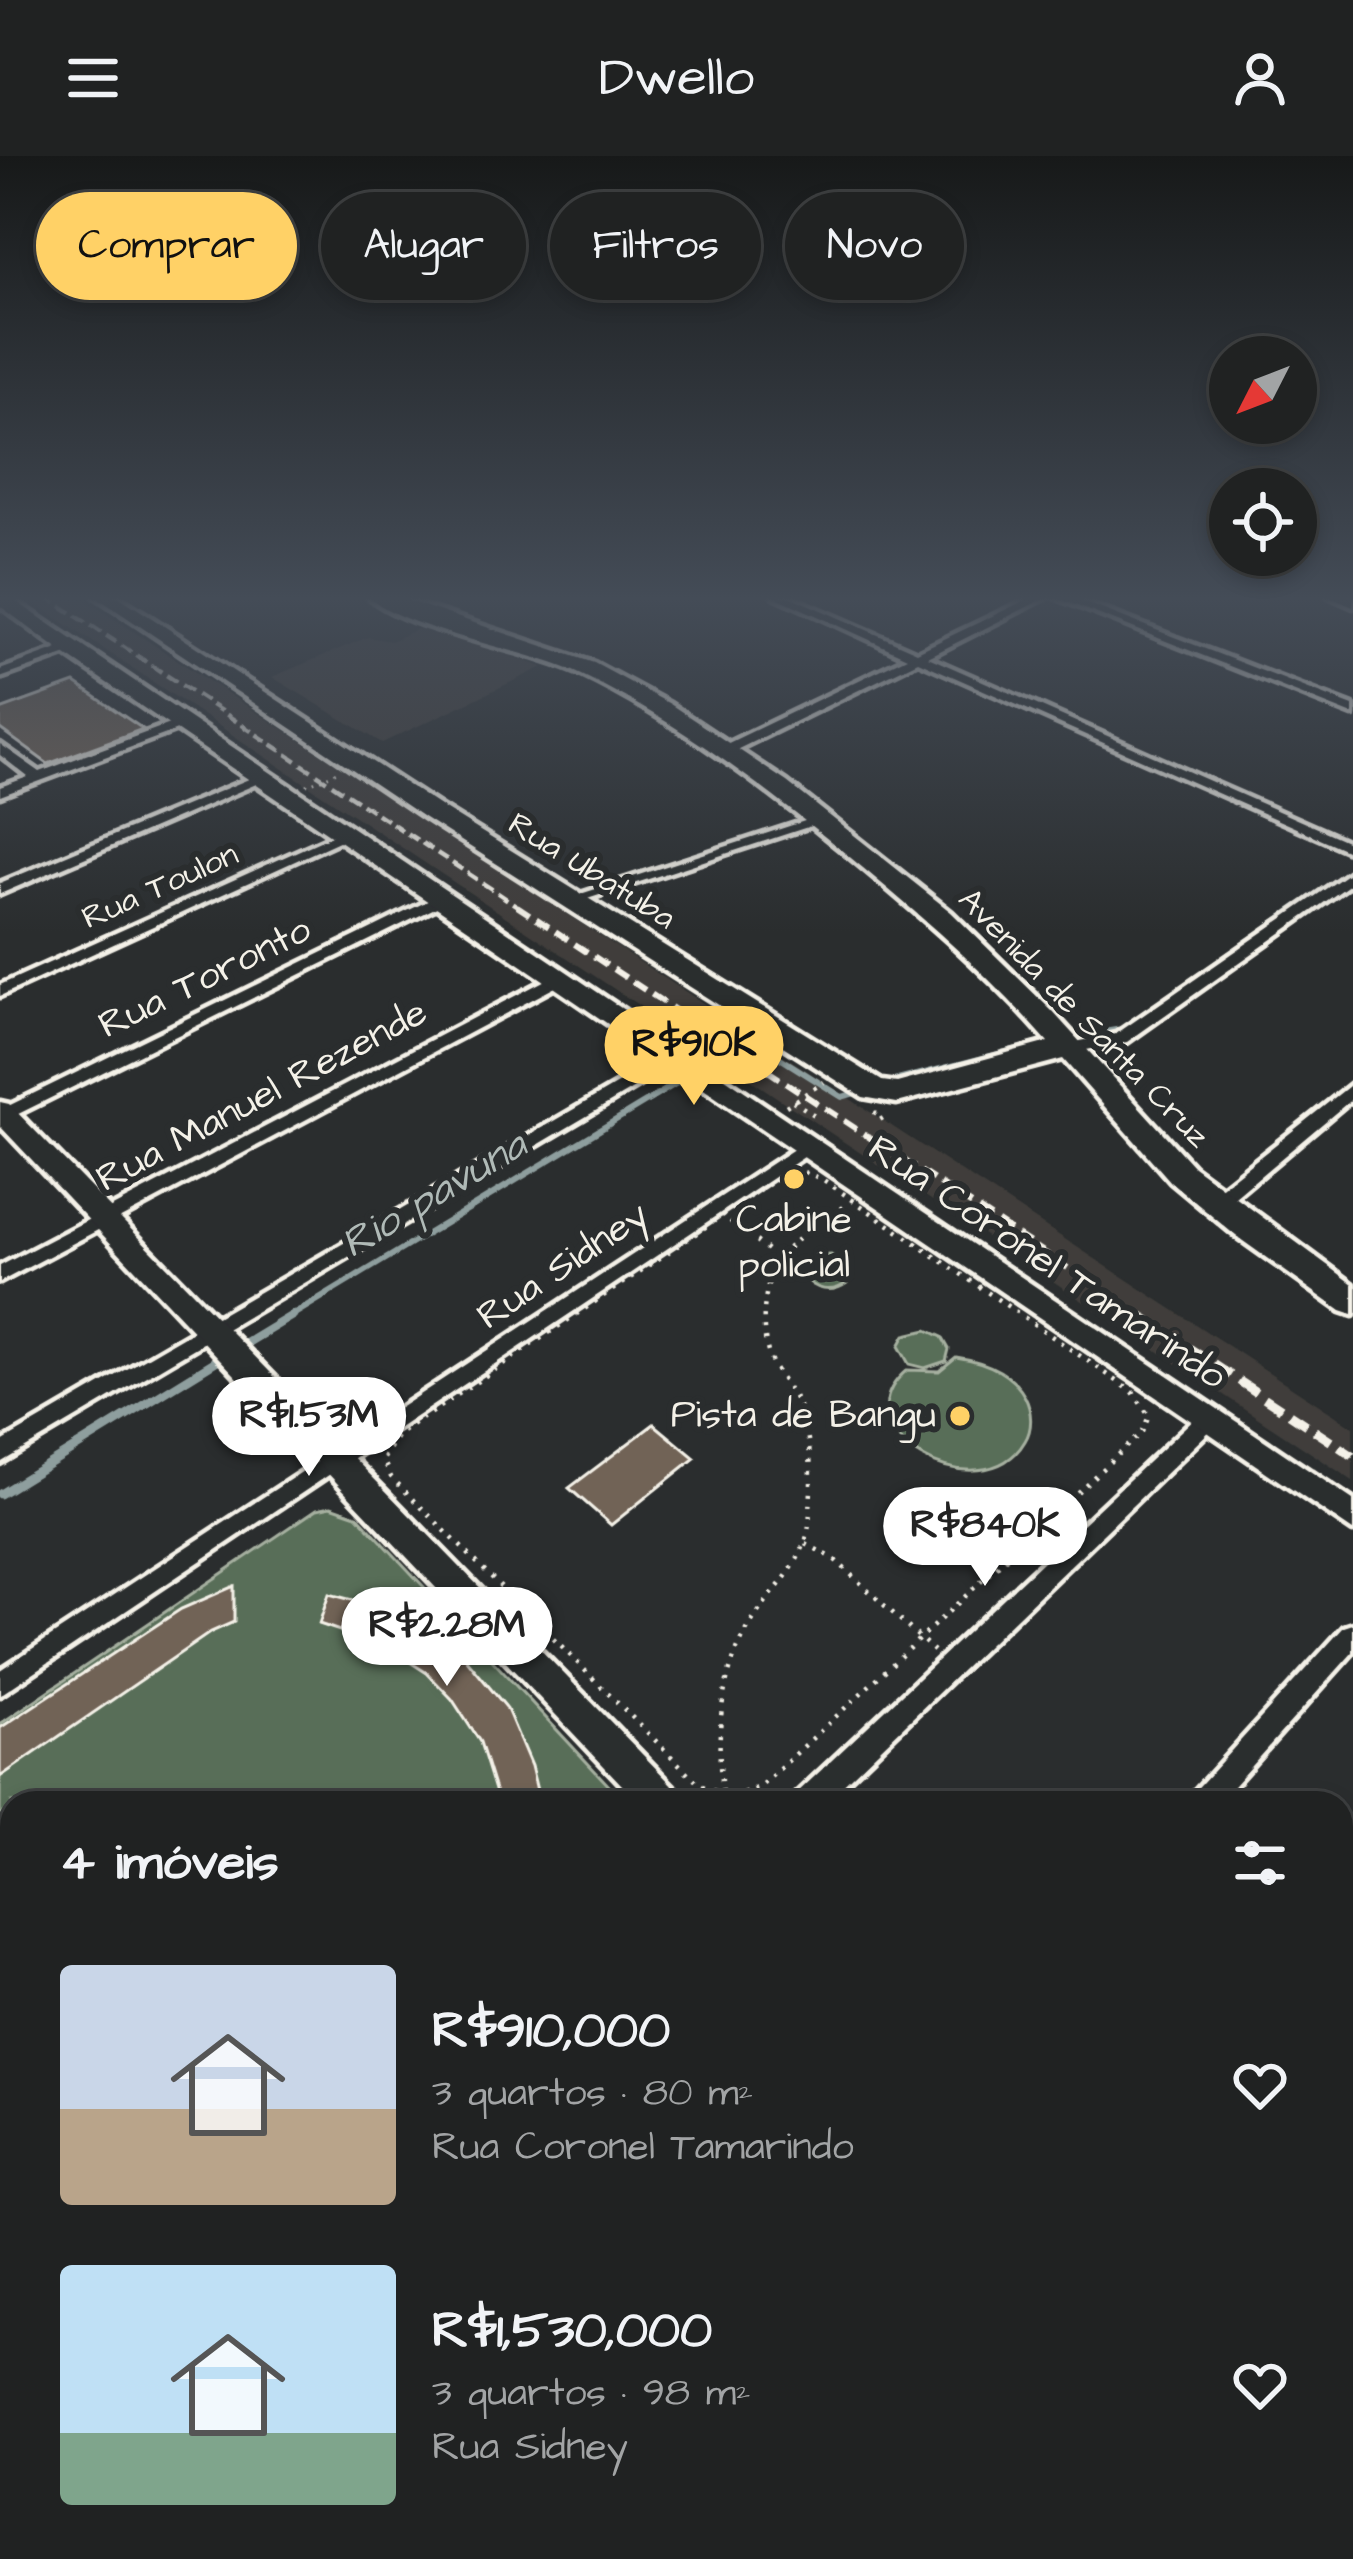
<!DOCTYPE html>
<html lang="pt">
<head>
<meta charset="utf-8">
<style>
  :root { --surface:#202222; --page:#2d2f2f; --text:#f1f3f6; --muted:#a2a4a5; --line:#3d3f40; --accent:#ffd166 }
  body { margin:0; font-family:"Architects Daughter",sans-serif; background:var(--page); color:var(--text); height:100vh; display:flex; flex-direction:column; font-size:45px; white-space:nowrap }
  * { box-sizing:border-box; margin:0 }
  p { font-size:39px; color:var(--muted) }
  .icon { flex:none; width:66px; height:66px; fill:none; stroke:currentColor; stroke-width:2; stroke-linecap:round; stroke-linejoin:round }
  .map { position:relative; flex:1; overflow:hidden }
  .details { position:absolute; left:0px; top:1635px; width:1353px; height:768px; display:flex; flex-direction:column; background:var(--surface); border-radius:36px 36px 0 0; box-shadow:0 6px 18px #0003,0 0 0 3px var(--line) }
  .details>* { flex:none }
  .banner { position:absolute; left:36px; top:36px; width:1281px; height:108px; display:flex; gap:24px }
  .needle { width:78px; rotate:228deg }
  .fabs { position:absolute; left:1209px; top:180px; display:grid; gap:24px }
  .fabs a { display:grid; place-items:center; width:108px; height:108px; border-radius:50%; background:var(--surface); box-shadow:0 6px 18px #0003,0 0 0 3px var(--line); font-size:60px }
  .price { position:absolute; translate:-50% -102px; padding:0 27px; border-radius:42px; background:#fff; color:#222; font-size:39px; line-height:78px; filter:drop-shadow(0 3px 6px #0008) }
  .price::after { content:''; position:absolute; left:50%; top:72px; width:36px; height:27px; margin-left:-18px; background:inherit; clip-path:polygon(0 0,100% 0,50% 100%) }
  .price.selected { background:var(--accent); color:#111 }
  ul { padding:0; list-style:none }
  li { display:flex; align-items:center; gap:36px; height:300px; padding:0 60px }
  li span { display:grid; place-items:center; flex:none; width:336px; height:240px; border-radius:12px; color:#555 }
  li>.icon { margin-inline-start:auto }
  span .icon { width:144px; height:144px; fill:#fffc; stroke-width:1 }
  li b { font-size:51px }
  h2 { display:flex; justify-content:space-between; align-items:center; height:144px; padding:0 60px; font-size:51px }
  .tag { padding:0 42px; border-radius:54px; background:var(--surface); box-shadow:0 6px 18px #0003,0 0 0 3px var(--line); font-size:42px; line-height:108px }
  .tag.selected { background:var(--accent); color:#111 }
  header { display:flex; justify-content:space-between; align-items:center; height:156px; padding:0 60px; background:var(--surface); font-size:54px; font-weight:600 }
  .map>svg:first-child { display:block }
  .built { fill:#3f3d3a }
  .green { fill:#596e59; stroke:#a6b0a0; stroke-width:3 }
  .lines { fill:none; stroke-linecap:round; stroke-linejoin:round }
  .stream-far2 { stroke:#8e9e9e; stroke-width:4.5 }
  .stream-far1 { stroke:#8e9e9e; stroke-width:6 }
  .stream { stroke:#8e9e9e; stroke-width:9 }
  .building { fill:#716357; stroke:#f4f1e8; stroke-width:3 }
  .street-casing { stroke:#f4f1e8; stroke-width:9 }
  .secondary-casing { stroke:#f4f1e8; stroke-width:9 }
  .primary-casing { stroke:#f4f1e8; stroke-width:9 }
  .path { stroke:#f4f1e8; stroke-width:4.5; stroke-dasharray:3 8; stroke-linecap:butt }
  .street { fill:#2a2d2e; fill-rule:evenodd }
  .secondary { fill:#2a2d2e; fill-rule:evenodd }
  .primary { fill:#2a2d2e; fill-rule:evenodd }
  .rail-far2 { stroke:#f4f1e8; stroke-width:4.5; stroke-dasharray:12 6; stroke-linecap:butt }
  .rail-far1 { stroke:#f4f1e8; stroke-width:6; stroke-dasharray:15 8; stroke-linecap:butt }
  .rail { stroke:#f4f1e8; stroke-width:9; stroke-dasharray:20 10; stroke-linecap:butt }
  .path-bridge-far1 { stroke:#f4f1e8; stroke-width:3; stroke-dasharray:1.5 6; stroke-linecap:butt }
  .path-bridge { stroke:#f4f1e8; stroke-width:4.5; stroke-dasharray:3 8; stroke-linecap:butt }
  .poi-dot { fill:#ffd166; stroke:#2a2d2e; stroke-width:4.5 }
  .labels { text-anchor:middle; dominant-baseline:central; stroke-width:12; stroke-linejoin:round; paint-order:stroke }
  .far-street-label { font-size:33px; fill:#f4f1e8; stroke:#2a2d2e }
  .street-label { font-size:39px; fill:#f4f1e8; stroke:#2a2d2e }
  .poi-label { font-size:39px; fill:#f4f1e8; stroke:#2a2d2e }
  .water-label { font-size:42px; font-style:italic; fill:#b0bab7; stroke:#2a2d2e }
</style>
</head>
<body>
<header><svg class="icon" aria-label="menu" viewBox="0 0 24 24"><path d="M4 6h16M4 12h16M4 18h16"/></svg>Dwello<svg class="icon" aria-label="person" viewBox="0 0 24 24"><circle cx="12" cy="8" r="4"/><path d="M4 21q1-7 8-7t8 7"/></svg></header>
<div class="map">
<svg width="1353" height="2403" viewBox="0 0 1353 2403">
  <rect width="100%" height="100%" fill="#2a2d2e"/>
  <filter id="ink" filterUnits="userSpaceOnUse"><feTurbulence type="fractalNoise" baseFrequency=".00833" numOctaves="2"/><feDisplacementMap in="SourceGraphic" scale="24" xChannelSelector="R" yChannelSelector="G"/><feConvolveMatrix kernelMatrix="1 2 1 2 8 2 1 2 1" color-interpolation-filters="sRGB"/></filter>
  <g filter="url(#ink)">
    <!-- built -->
    <path class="built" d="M24,440H79L1353,1271V1325Z
      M423,470L543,511L382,587L272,521L368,481L391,485Z"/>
    <!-- green -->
    <path class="green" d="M831,1099L849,1110L847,1127C832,1138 814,1135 803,1119L805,1108L815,1100Z
      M927,1174L942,1181L949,1193L946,1205L925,1212L909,1208L899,1190L905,1179Z
      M956,1201C983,1205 1011,1215 1025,1241C1032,1255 1033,1272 1025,1285C982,1359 833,1276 907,1214L939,1215Z
      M331,1350L357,1359L625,1647H12V2369L0,2380V1568L317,1353Z"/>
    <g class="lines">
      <!-- stream-far2 -->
      <path class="stream-far2" d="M1294,753L1353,712"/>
      <!-- stream-far1 -->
      <path class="stream-far1" d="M1068,882L1122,873L1298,750
        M882,928L1053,884
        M288,1162L750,883L842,941L862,935"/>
      <!-- stream -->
      <path class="stream" d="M237,1193L293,1159
        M0,1338L224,1200"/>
    </g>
    <!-- building -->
    <path class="building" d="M75,527L143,573L48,608L0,573V554Z
      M654,1268L695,1302L611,1369L569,1332Z
      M234,1430V1466L211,1476L0,1621V1572L181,1453Z
      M329,1438L391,1454L461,1497L506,1551L531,1610L540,1647H499L480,1586L452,1543L427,1517L385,1490L319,1468Z"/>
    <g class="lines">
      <defs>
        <path id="street" d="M774,440H789L917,496L1034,440H1049L928,501L1353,688V697L918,505L730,597H720V591L907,501Z
          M1052,440H1068L1353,550V559Z
          M69,489L75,493L73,496L0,522V514Z
          M180,564L185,565V571L0,640V631L28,621L0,599V588L40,616Z
          M256,620L268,623L0,738V727Z
          M817,661L829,664L575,747L570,749L562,744Z
          M340,676L352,679L0,840V829Z
          M1353,714V726L1127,886L1071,897L1062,892L1065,888L1116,878Z
          M440,739L448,744L445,747L0,967V954Z
          M557,818L565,823L563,827L0,1126V1110Z
          M674,895L680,897V905L0,1307V1287Z
          M1353,927V942L1222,1052H1208L1205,1047L1208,1042Z
          M806,985L813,987L815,991L813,995L0,1539V1514Z
          M1208,1254L1216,1257L1219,1263L1216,1269L824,1647H792L796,1638L1200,1257Z
          M1353,1468V1496L1218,1647H1188L1192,1638L1344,1471Z
          M1353,1976V2016L1341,2022V1982Z
          M12,2378V2391H42L37,2403H0V2390Z
          M509,2391H551L546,2403H504Z
          M1049,2391H1088L1083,2403H1044Z"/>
        <path id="secondary" d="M0,440H8L1353,1344V1375L63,497L0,450Z
          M0,946L9,948L677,1634L683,1647H639L0,970Z
          M1341,2328L1353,2333V2391L1341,2386Z"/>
        <path id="primary" d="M95,440H118L443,652L882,925L897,927L1048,886C985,814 913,753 840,693C760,628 675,564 582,519C527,492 408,477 368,440H394L594,507L670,548L787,626L951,756L1052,855L1193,1010L1353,1128V1159L1341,1155L1236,1080L1171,1026L1063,903L897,947L863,941L425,662Z
          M1328,440H1353V451Z"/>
      </defs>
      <!-- street casing -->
      <use href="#street" class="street-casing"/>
      <!-- secondary casing -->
      <use href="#secondary" class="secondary-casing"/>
      <!-- primary casing -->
      <use href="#primary" class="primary-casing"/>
      <!-- path -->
      <path class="path" d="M793,945L819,962
        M874,956L883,962L878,965
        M804,1016L822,1023L1133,1236L1149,1260L1142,1276L760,1631L730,1641L700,1629L391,1321L383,1304L398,1279L778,1022Z
        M730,1065L778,1102
        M806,1388L833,1402L934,1495
        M723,1647C716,1582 717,1518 755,1461C775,1430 805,1407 809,1368C812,1332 813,1293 802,1258C796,1240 783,1227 774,1211C760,1184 762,1149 770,1121C780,1087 822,1067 849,1047"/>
      <!-- street -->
      <use href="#street" class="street"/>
      <!-- secondary -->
      <use href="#secondary" class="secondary"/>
      <!-- primary -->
      <use href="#primary" class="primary"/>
      <!-- rail-far2 -->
      <path class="rail-far2" d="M46,440L522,753"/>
      <!-- rail-far1 -->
      <path class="rail-far1" d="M517,750L1144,1162"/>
      <!-- rail -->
      <path class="rail" d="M1139,1159L1353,1300"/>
      <!-- path-bridge-far1 -->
      <path class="path-bridge-far1" d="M300,632L339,615"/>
      <!-- path-bridge -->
      <path class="path-bridge" d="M786,950L824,926"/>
    </g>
  </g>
  <!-- sky -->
  <linearGradient id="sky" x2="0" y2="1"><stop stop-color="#171919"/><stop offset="0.57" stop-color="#444c57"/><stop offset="1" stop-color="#444c57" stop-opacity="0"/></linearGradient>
  <rect width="1353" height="776" fill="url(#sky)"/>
  <!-- markers -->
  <g class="poi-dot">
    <circle cx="794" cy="1023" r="12"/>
    <circle cx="960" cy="1260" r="12"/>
  </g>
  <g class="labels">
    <!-- far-street labels -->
    <g class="far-street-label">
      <text transform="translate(592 715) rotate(32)">Rua Ubatuba</text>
      <text transform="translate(160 730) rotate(-24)">Rua Toulon</text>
      <text transform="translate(1084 862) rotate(46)">Avenida de Santa Cruz</text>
    </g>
    <!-- street labels -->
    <g class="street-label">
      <text transform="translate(205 822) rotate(-26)">Rua Toronto</text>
      <text transform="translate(262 940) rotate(-28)">Rua Manuel Rezende</text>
      <text transform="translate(1047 1107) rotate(34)">Rua Coronel Tamarindo</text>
      <text transform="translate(563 1110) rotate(-34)">Rua Sidney</text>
    </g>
    <!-- poi labels -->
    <g class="poi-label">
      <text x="794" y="1065">Cabine<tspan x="794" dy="45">policial</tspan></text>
      <text x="936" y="1260" text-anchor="end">Pista de Bangu</text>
    </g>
    <!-- water labels -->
    <g class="water-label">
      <text transform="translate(434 1039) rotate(-31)">Rio pavuna</text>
    </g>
  </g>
</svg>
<div class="fabs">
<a><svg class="needle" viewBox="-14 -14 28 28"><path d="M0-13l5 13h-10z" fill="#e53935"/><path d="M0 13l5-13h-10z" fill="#a2a4a5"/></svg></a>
<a><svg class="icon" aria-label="locate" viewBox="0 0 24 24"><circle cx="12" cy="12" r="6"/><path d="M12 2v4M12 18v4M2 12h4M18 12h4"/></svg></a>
</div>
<b class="price selected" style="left:694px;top:952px">R$910K</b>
<b class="price" style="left:309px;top:1323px">R$1.53M</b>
<b class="price" style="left:985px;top:1433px">R$840K</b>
<b class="price" style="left:447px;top:1533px">R$2.28M</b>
<div class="banner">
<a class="tag selected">Comprar</a>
<a class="tag">Alugar</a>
<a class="tag">Filtros</a>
<a class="tag">Novo</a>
</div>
<section class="details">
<h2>4 imóveis<svg class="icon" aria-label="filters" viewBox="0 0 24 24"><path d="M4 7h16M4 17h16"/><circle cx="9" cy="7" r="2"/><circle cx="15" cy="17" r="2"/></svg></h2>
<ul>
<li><span style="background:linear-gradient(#c9d6e8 60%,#b9a48a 0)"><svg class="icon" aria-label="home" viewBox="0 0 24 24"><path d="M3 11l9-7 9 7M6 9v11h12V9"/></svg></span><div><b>R$910,000</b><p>3 quartos · 80 m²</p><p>Rua Coronel Tamarindo</p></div><svg class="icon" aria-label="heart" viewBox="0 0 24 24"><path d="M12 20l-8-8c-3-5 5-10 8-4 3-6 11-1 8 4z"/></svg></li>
<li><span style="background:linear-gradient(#bfe0f5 70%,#7fa58c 0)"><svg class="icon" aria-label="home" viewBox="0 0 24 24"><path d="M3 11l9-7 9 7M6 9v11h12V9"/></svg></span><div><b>R$1,530,000</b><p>3 quartos · 98 m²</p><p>Rua Sidney</p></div><svg class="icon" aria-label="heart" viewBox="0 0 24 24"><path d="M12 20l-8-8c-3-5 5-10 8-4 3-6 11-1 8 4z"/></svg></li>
</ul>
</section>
</div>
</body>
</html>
